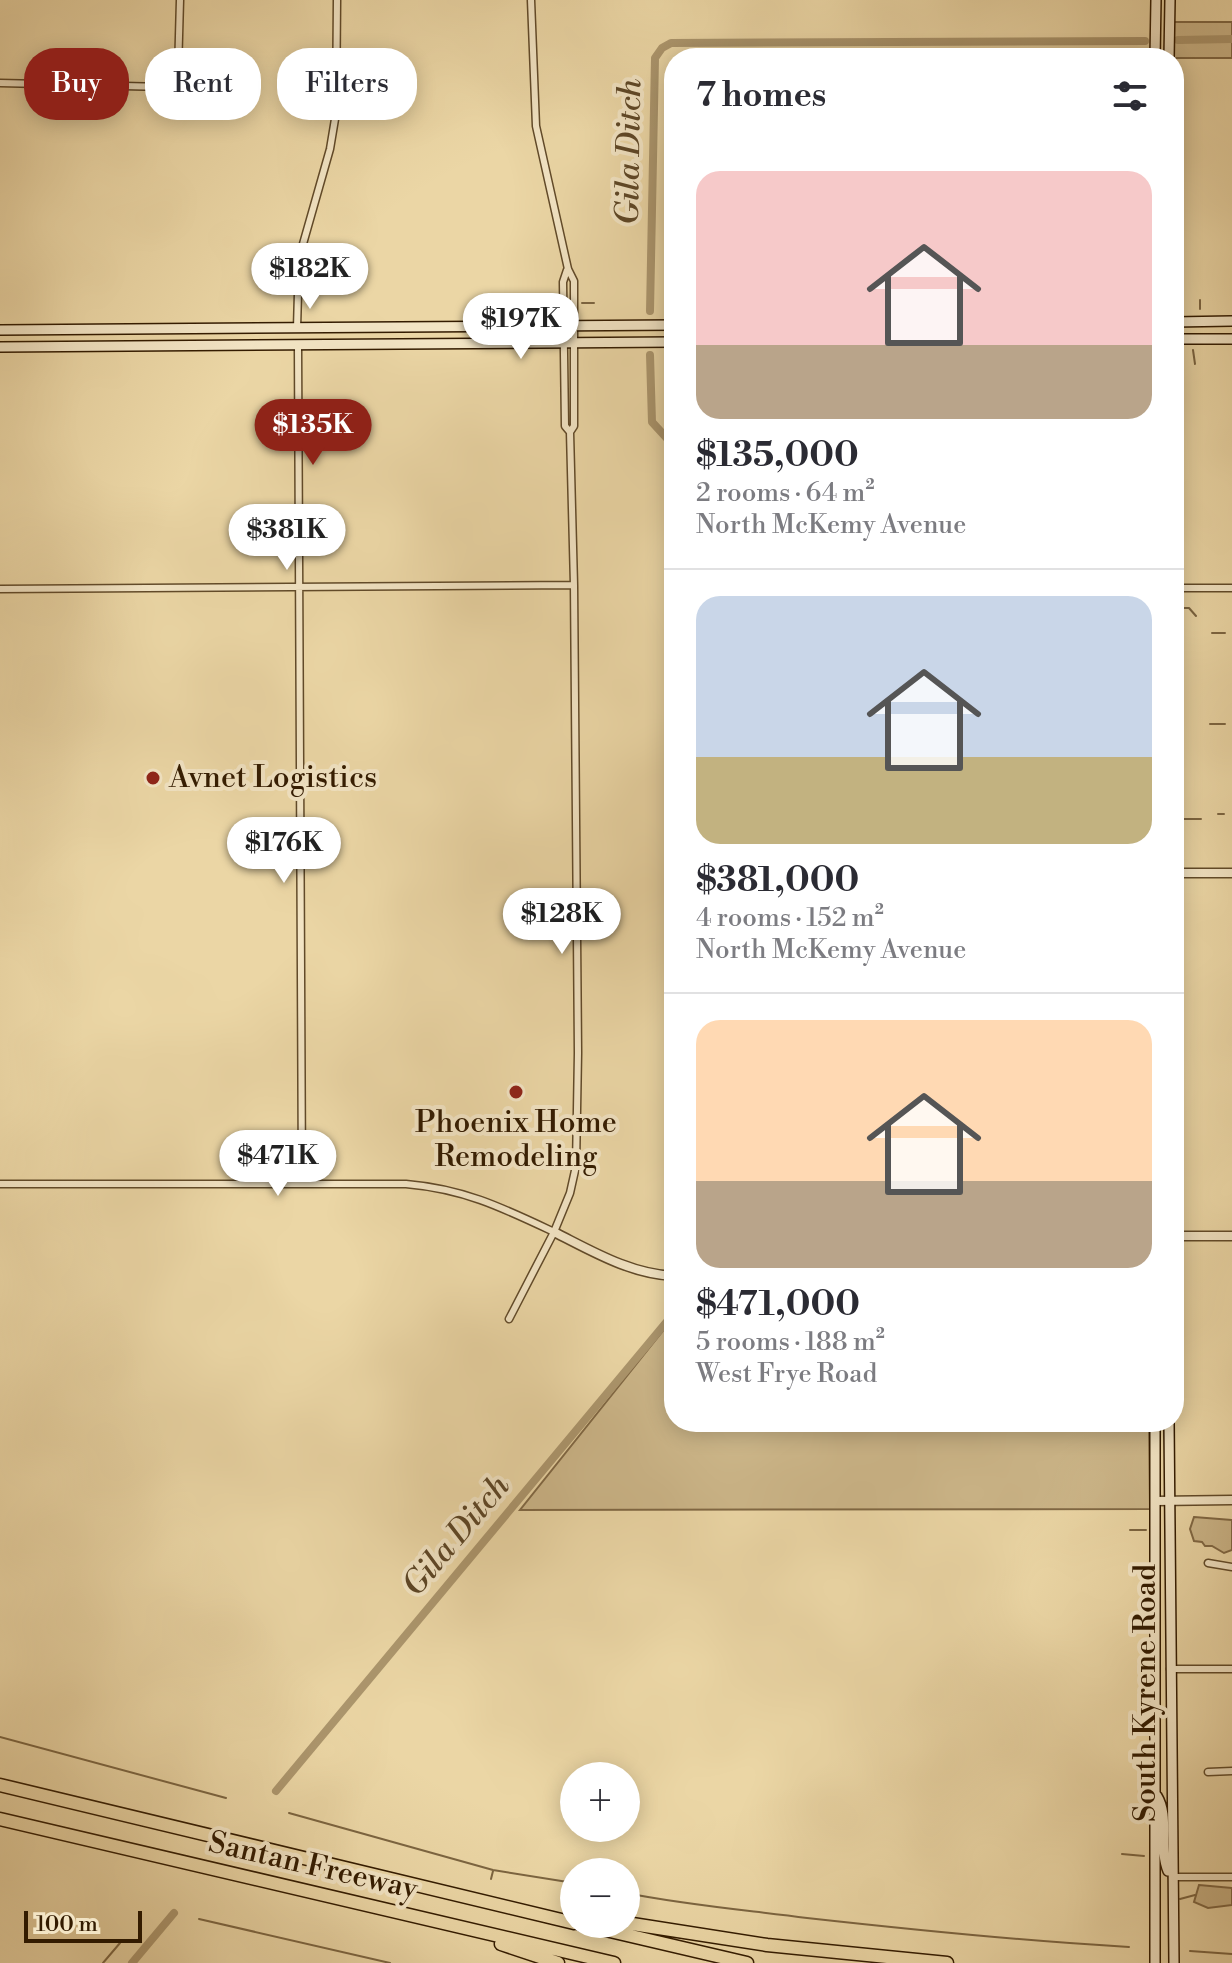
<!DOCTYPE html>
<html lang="en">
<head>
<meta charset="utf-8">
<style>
  :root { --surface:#fff; --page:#f7f7f7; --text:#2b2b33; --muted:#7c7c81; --line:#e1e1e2; --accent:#8f2418 }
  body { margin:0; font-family:"Libre Bodoni",serif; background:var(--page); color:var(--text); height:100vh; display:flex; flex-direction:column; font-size:30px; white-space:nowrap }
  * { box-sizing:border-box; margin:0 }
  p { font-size:26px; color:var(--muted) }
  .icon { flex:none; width:44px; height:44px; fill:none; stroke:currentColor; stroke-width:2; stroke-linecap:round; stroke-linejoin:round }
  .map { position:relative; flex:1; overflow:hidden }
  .panel { position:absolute; left:664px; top:48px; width:520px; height:1384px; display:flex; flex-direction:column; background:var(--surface); border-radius:32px; box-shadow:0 4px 20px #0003 }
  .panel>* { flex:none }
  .banner { position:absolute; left:24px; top:48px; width:520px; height:72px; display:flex; gap:16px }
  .controls { position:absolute; left:560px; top:1762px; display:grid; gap:16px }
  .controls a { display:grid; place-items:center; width:80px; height:80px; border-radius:50%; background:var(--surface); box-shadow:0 4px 20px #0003; font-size:40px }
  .scale { position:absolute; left:24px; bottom:20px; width:118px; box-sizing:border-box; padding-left:8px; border:4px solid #331b00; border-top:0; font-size:22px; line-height:28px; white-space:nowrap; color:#331b00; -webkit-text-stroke:6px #f2e4c4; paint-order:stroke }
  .price { position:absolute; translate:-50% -68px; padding:0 18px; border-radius:28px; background:#fff; color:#222; font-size:26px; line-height:52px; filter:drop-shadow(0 2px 4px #0008) }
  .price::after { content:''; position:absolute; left:50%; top:48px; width:24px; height:18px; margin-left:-12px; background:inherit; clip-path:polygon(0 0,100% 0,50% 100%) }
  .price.on { background:var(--accent); color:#fff }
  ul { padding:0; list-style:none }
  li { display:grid; align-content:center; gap:16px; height:424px; padding:0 32px }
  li+li { border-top:2px solid var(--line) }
  li span { display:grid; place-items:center; height:248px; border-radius:24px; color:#555 }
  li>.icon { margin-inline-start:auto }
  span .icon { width:144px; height:144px; fill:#fffc; stroke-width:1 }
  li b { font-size:34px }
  h2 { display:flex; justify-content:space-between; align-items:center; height:96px; padding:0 32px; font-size:34px }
  .tag { padding:0 28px; border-radius:32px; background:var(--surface); box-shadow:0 4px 20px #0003; font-size:28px; line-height:72px }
  .tag.on { background:var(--accent); color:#fff }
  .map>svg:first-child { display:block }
  .park { fill:#ccb689; stroke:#806844; stroke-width:2 }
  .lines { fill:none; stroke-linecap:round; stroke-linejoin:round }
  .stream { stroke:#7c6541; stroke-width:2 }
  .canal { stroke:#ac966d; stroke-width:8 }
  .minor-casing { stroke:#614a29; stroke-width:9 }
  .tertiary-casing { stroke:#614a29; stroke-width:11 }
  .secondary-casing { stroke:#331b00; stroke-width:12 }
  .motorway-casing { stroke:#331b00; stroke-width:15 }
  .minor { stroke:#f2e4c4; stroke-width:6 }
  .tertiary { stroke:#f2e4c4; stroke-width:8 }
  .secondary { stroke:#f2e4c4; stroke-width:9 }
  .motorway { stroke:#ebd6a5; stroke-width:12 }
  .poi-dot { fill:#8f2418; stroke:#f2e4c4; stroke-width:3 }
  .labels { text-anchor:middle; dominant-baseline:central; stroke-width:8; stroke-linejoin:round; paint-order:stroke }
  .poi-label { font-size:30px; fill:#331b00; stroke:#f2e4c4; text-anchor:start }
  .street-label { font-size:30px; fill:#331b00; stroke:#f2e4c4 }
  .water-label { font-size:32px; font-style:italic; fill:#5d4626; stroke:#f2e4c4 }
</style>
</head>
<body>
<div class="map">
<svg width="1232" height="1963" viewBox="0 0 1232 1963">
  <rect width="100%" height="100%" fill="#ebd6a5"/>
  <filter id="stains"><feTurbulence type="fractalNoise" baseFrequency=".0025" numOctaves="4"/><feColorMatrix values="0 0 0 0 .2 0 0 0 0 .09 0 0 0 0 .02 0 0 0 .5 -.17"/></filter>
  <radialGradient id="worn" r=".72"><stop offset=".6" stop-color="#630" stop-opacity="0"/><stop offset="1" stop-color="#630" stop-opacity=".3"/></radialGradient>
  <!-- park -->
  <path class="park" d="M1174,22H1232V58H1174Z
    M674,1317V1422H1149L1150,1509L520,1510Z
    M1194,1517L1232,1520V1550L1224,1553L1212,1546H1205L1202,1542L1194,1541L1190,1529Z
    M1199,1885L1232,1888V1905L1208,1908L1194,1902Z"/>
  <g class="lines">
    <!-- stream -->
    <path class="stream" d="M1200,300V309
      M544,303H556
      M582,303H594
      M1193,350L1195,364
      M1176,608H1189L1196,616
      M1212,633H1225
      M1210,724H1225
      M1218,814H1224
      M1176,819H1201
      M1130,1530H1146
      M0,1737L226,1798
      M289,1813L493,1870L574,1883
      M1122,1854L1144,1856
      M491,1879L493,1871
      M626,1893C686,1905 746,1910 807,1918C915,1930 1021,1941 1129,1947
      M1180,1899L1195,1895
      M199,1919L390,1963
      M1190,1951L1232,1954
      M103,1963L120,1943"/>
    <!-- canal -->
    <path class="canal" d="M1178,40L1232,39
      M650,311L655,58L662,48L671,43L1145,41
      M650,355L652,422L674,446
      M276,1791L674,1313
      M132,1963L174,1913"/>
    <defs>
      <path id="minor" d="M0,83L165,87L178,72L180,0
        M567,270L563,282L565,426L570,432
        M297,328L299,258L330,149L336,113L337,0
        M298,347L302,1183
        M1174,588H1232
        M0,589L574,585
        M0,1184H406C464,1189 501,1207 554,1232
        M509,1319L554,1232L570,1193L576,1166L578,1053L574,585L570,432L574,426V281L568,269L536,126L531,0
        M1208,1563L1232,1567
        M1170,1669H1232
        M1208,1772L1232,1771
        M1172,1877H1232"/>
      <path id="tertiary" d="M1174,873H1232
        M554,1232C592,1251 630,1274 674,1276
        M1174,1236H1232
        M1156,1501L1232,1500"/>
      <path id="secondary" d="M1155,58L1156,0
        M1169,58L1170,0
        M1174,322L1232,321
        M0,330L674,325
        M1174,339H1232
        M0,347L674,342
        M1169,1422L1174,1963
        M1157,1796C1170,1817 1158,1847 1168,1871
        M1155,1963V1422"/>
      <path id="motorway" d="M0,1785L574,1923
        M0,1819L614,1963
        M626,1923L767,1945L947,1963
        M580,1924L747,1963
        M501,1944L558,1963"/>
    </defs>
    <!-- minor casing -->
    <use href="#minor" class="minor-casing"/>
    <!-- tertiary casing -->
    <use href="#tertiary" class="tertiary-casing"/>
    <!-- secondary casing -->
    <use href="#secondary" class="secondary-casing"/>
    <!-- motorway casing -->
    <use href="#motorway" class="motorway-casing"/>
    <!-- minor -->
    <use href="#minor" class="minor"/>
    <!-- tertiary -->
    <use href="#tertiary" class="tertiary"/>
    <!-- secondary -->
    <use href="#secondary" class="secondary"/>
    <!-- motorway -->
    <use href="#motorway" class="motorway"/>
  </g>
  <!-- markers -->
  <g class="poi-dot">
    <circle cx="153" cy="778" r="8"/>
    <circle cx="516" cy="1092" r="8"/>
  </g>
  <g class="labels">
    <!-- poi labels -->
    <g class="poi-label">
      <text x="169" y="778">Avnet Logistics</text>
      <text x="516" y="1123" text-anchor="middle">Phoenix Home<tspan x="516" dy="34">Remodeling</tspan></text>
    </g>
    <!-- street labels -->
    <g class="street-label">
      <text transform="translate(1146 1693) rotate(-90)">South Kyrene Road</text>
      <text transform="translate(313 1866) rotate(13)">Santan Freeway</text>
    </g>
    <!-- water labels -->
    <g class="water-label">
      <text transform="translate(629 152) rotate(-89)">Gila Ditch</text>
      <text transform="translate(456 1536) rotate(-50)">Gila Ditch</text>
    </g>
  </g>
  <rect width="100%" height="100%" filter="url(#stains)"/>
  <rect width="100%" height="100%" fill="url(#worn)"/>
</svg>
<div class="controls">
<a>+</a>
<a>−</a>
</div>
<div class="scale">100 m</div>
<b class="price" style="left:310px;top:311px">$182K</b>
<b class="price" style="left:521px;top:361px">$197K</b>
<b class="price on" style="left:313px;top:467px">$135K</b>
<b class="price" style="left:287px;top:572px">$381K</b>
<b class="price" style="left:284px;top:885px">$176K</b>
<b class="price" style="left:562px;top:956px">$128K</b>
<b class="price" style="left:278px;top:1198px">$471K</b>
<div class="banner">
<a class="tag on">Buy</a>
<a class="tag">Rent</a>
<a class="tag">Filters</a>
</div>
<section class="panel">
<h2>7 homes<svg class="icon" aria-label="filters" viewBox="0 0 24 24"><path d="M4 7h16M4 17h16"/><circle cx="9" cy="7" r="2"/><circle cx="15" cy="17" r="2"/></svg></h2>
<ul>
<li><span style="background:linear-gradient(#f6c9c9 70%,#b9a48a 0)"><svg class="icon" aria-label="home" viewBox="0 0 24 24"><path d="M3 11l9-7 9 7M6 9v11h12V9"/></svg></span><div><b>$135,000</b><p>2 rooms · 64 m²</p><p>North McKemy Avenue</p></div></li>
<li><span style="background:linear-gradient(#c9d6e8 65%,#c2b280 0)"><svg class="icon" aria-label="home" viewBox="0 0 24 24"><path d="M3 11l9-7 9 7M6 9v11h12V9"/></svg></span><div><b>$381,000</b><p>4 rooms · 152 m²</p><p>North McKemy Avenue</p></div></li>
<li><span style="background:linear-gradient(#ffd9b3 65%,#b9a48a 0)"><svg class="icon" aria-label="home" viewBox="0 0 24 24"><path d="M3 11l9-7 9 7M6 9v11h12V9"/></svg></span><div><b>$471,000</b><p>5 rooms · 188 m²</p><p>West Frye Road</p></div></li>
</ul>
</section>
</div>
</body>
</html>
